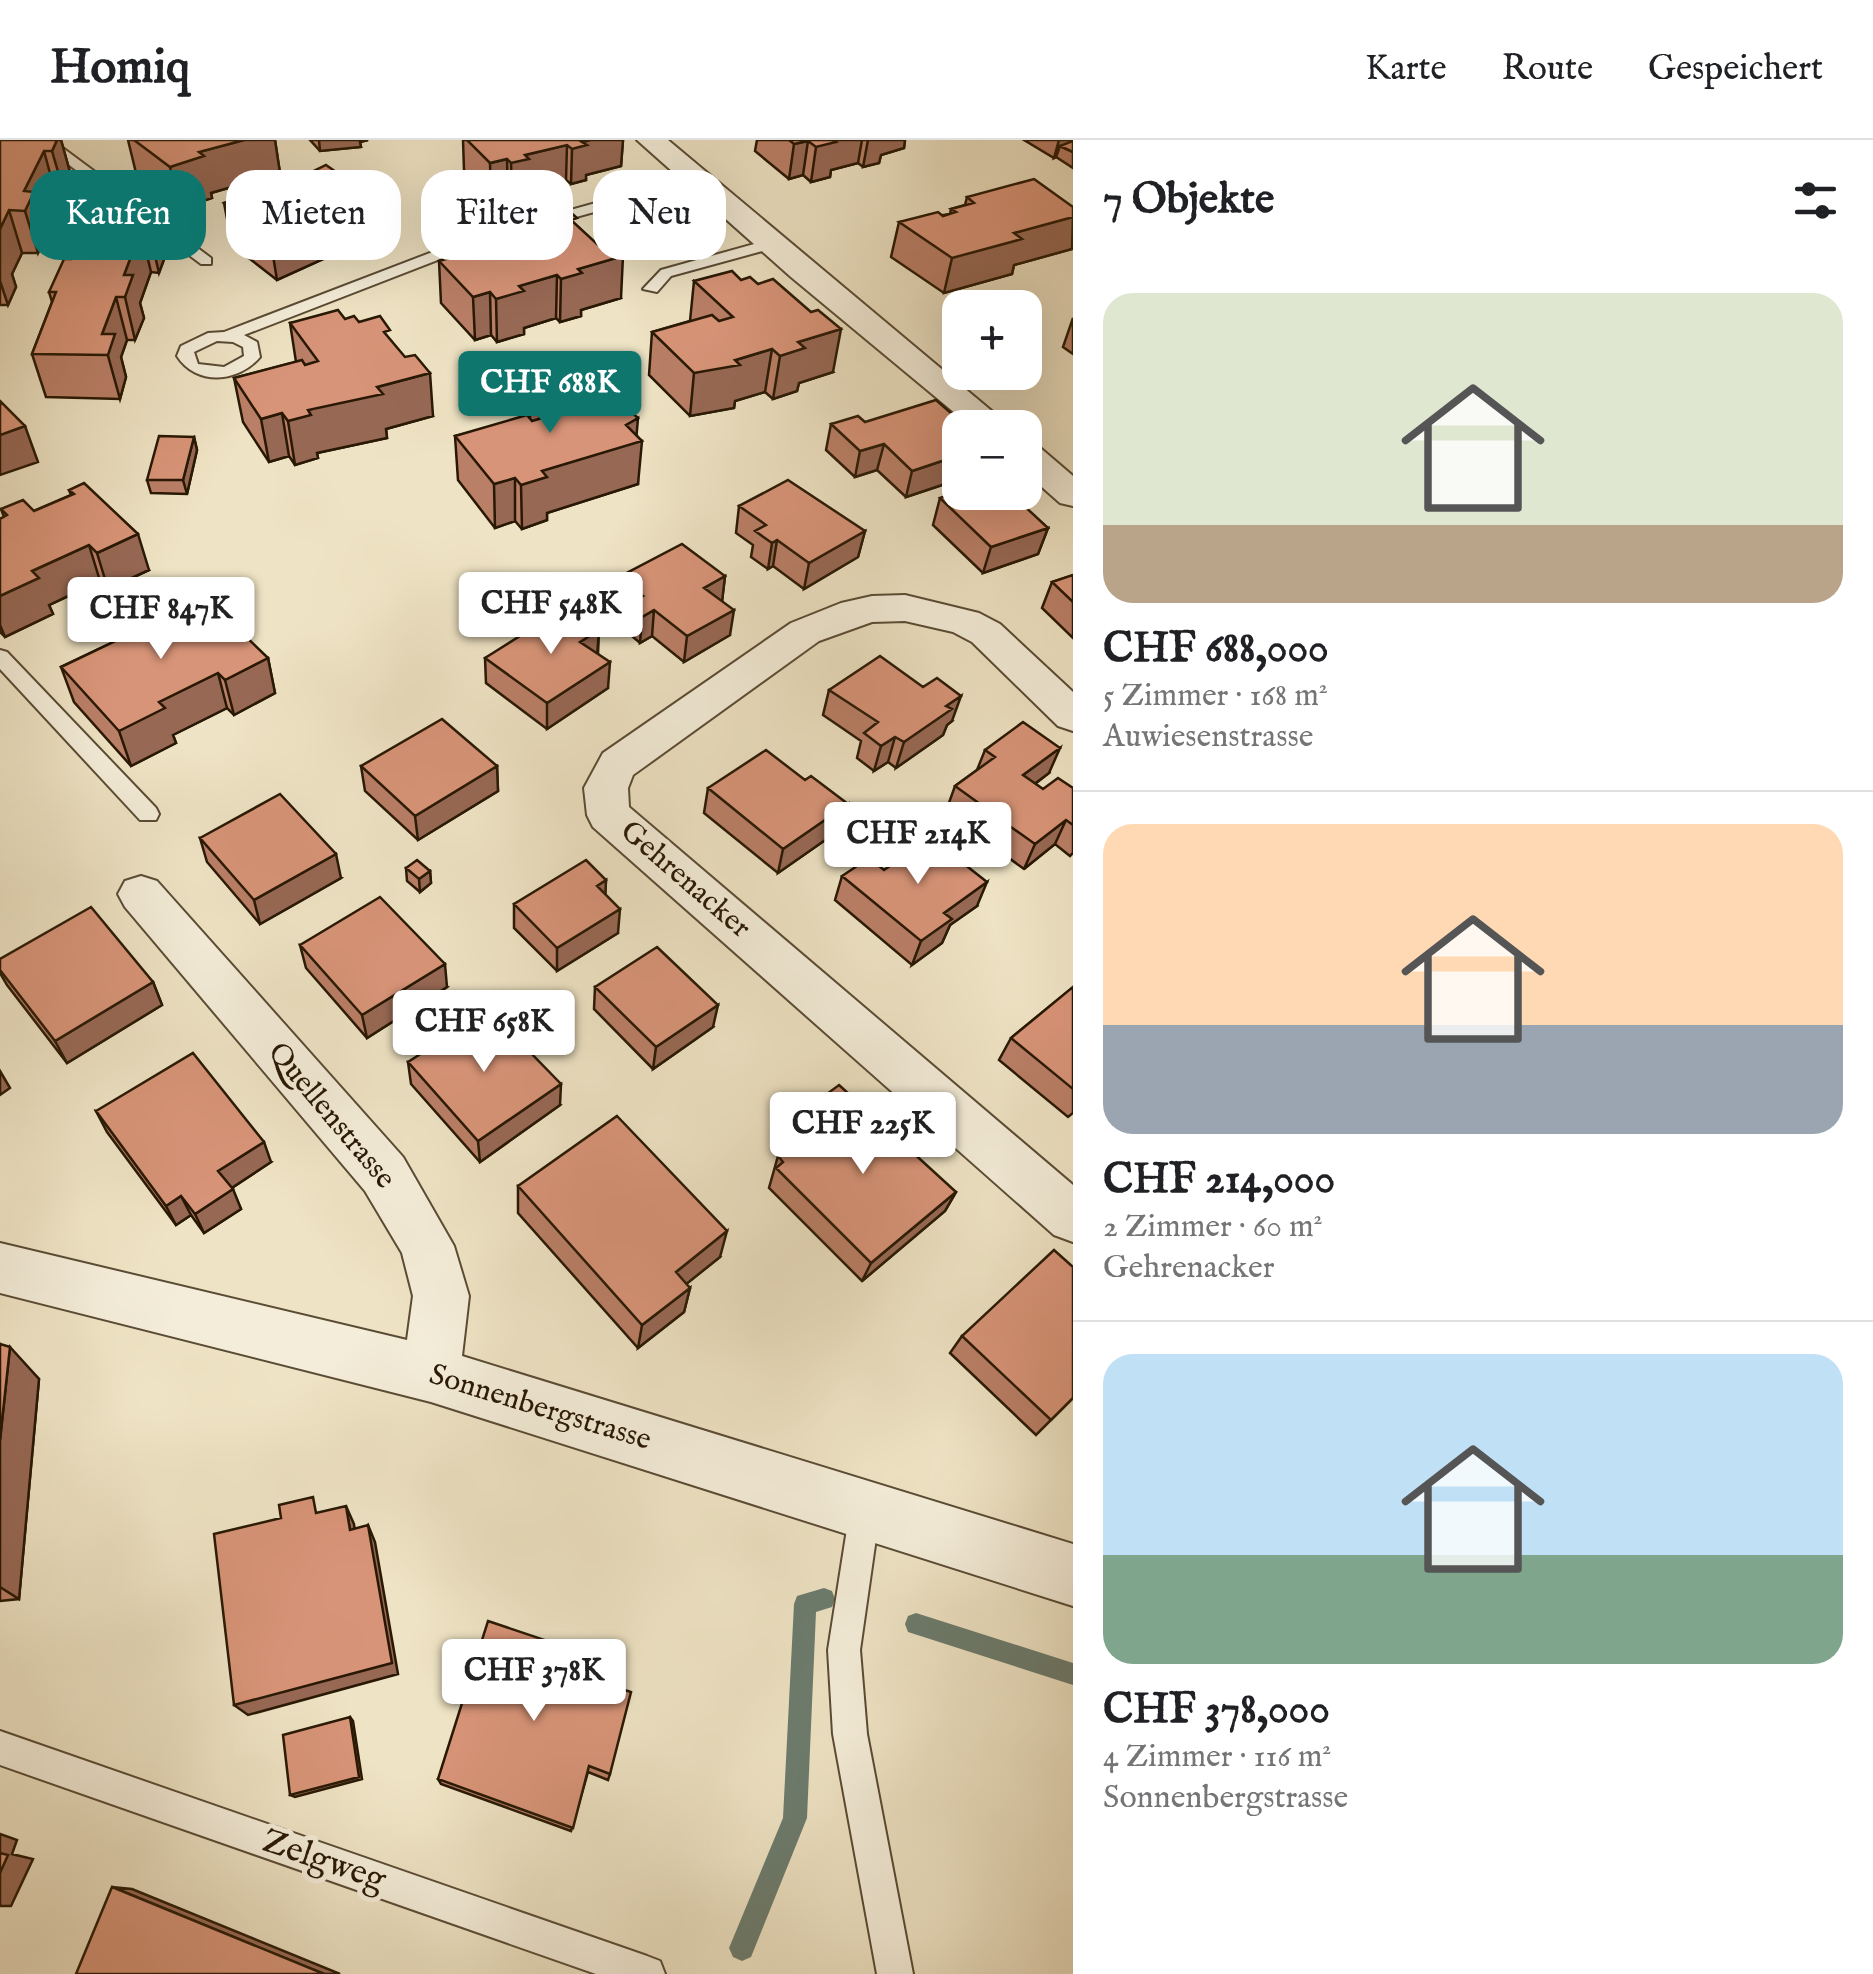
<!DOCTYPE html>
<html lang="de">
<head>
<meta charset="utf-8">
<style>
  :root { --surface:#fff; --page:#f6f6f6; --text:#202124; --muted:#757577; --line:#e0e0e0; --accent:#0f766e }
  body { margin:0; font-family:"IM FELL English",serif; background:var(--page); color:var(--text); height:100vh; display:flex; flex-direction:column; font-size:38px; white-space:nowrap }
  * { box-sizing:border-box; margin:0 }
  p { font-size:32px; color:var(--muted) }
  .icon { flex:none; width:55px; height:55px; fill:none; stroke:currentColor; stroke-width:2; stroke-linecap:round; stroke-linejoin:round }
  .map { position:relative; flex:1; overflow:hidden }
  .panel { display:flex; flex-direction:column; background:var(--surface); width:800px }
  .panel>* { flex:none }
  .top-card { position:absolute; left:30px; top:30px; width:892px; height:90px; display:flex; gap:20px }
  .buttons { position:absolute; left:942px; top:150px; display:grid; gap:20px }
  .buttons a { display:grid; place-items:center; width:100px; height:100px; border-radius:20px; background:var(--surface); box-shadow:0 10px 40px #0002; font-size:50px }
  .price { position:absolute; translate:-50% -85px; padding:0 22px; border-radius:10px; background:#fff; color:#222; font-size:32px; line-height:65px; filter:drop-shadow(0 2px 5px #0008) }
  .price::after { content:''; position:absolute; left:50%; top:60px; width:30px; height:22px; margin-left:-15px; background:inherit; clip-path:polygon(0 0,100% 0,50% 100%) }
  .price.on { background:var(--accent); color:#fff }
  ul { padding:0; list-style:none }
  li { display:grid; align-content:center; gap:20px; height:530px; padding:0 30px }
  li+li { border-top:2px solid var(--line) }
  li span { display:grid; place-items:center; height:310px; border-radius:30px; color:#555 }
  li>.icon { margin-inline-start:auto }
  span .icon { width:180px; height:180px; fill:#fffc; stroke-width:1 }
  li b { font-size:42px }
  h2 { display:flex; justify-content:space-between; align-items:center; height:120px; padding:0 30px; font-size:42px }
  .chip { padding:0 35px; border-radius:30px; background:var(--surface); box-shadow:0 10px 40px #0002; font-size:35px; line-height:90px }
  .chip.on { background:var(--accent); color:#fff }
  header { display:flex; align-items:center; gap:60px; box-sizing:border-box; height:140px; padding:0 50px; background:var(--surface); border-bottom:2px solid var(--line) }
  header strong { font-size:48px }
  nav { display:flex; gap:55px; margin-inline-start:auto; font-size:35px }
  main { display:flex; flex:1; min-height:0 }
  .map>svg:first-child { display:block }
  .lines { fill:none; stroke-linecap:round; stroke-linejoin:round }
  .stream { fill:#6c7c6e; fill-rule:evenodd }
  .service-casing { stroke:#5a4b34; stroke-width:4 }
  .minor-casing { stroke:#5a4b34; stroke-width:4 }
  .service { fill:#f4edd9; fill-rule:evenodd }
  .minor { fill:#f4edd9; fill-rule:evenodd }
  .wall { fill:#ba7f67; stroke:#281804; stroke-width:2.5 }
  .shaded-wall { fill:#976854; stroke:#281804; stroke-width:2.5 }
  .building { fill:#d89478; stroke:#281804; stroke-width:2.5 }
  .labels { text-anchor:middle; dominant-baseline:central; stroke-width:10; stroke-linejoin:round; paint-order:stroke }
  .street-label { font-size:30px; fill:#281804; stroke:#f4edd9 }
  .near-street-label { font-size:35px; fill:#281804; stroke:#f4edd9 }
</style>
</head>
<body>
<header>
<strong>Homiq</strong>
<nav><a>Karte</a><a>Route</a><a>Gespeichert</a></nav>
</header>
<main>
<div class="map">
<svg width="1073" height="1834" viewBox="0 0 1073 1834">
  <rect width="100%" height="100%" fill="#eee3c4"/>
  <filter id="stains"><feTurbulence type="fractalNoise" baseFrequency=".002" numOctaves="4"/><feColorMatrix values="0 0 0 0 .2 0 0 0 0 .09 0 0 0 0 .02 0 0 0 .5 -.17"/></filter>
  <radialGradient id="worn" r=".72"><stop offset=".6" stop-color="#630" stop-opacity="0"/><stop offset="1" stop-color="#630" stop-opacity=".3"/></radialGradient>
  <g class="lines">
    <!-- stream -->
    <path class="stream" d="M824,1448L832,1451L835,1459L832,1467L816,1472L807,1678L751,1817L742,1821L733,1817L729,1808L783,1678L794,1464L797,1456Z
      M916,1473L1073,1523V1545L908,1492L905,1484L908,1476Z"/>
    <defs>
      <path id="service" d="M36,0H52L211,118V124H201Z
        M697,35L702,36V42L479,104L244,195L257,202L260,217C238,243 196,246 177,216L181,206L208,193L224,192L469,98ZM217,201L233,202L243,207L244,216L224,227L198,224L194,212Z
        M772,99L780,104L777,107L671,136L657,152L643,149L661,130Z
        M0,510L7,512L156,668L159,674L156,680H140L0,529Z
        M865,1355L876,1359L880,1370L860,1510L867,1594L913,1834H877L833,1594L828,1510L850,1370L854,1359Z
        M0,1591L647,1816L660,1821L665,1834H596L0,1625Z"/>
      <path id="minor" d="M637,0H668L1012,288H973L791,137Z
        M1025,303L1038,306L1073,336V366L1060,363L1025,332Z
        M905,455L979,473L1000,484L1073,552V591L1058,586L972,502L953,492L905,481L872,482L819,501L633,635L628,648L629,667L1073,1045V1102L1054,1095L593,687L587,675L584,648L603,613L791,483L841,463L872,456Z
        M141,736L157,741L403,1017L454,1106L469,1156L462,1216L1073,1404V1466L431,1262L0,1153V1103L407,1200L413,1156L402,1113L365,1051L125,767L118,754L125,741Z"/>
    </defs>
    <!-- service casing -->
    <use href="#service" class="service-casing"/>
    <!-- minor casing -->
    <use href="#minor" class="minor-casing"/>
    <!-- service -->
    <use href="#service" class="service"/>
    <!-- minor -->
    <use href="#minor" class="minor"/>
  </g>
  <!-- wall -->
  <path class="wall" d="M0,0H61L71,36L64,52H55L42,81L46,94L38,113H22L12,134L16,147L8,165H0Z
    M128,0H275L280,33L211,53L212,58L179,69L137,37Z
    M310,0H368L360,2L361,7L320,11Z
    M463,0H623L621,26L586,35V40L571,44L566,40L529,49V53L512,57L508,53L491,57L464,30Z
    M757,0H905L904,8L881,15L879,23L863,27L858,23L831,30L830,37L811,42L803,35L789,39L755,11Z
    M1024,0H1073V28L1056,17L1054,18Z
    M264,43H289L375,59L379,101L348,113L343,110L277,140L232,105L224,63L265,52Z
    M967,57L1073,67L1072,109L1014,125L1012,134L944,153L891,117L899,82L950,74L951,69L965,65Z
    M156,71L166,114L159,133L151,132L140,163L144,178L135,200H127L121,217L126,237L120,259L46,257L32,214L52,162L49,152Z
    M537,72L554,75L576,86L621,158L581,170V176L560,182L556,178L524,188V194L497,202L491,195L475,200L441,163L439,121L489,107L488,75Z
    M694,141L833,232L799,243L797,251L773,259L765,252L735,261L734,268L690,276L649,235L652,192L690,181Z
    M1073,178V214L1063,207Z
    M345,179L359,182L391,201L433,276L386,289L387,298L317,313L318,318L295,325L289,316L269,322L243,282L234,238L296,222L290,183Z
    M530,260L637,296L638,344L547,373V380L522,389L515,381L495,388L458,340L455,296L530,279Z
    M865,282L960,288V339L906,357L877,330L855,337L826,310L831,284Z
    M194,297L197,310L187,354L151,353L147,340Z
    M950,348L1012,365L1048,388L1038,414L983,433L933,385L940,358L948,356Z
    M69,350L149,430L108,449L100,441L49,465L53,474L5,497L0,492V379L4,377L1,369L34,371L71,355Z
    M739,366L865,391L858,417L804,449L773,426L768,429L751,417L753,405L736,393Z
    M1073,435V498L1042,468L1052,442Z
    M725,436L722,461L730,495L684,522L652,496L640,503L625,490L627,471L617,463L619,437Z
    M181,469L268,518L275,553L234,575L227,568L173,595L176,603L131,626L74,562L61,527L118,500L114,487H156L183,474Z
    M599,490L598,514L608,548L547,589L486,543L485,518L536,492Z
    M829,550L952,581L947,585L943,595L896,628L888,622L874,631L857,618L861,601L823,575Z
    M985,610L1049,633L1035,644L1043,649L1073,648V713L1070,716L1055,704L1024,729L991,705L979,713L965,703L971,689L946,671L955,646L977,630Z
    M361,626H497L498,651L418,700L365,651Z
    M805,640L841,689L778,733L704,673L708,648Z
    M200,698L341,738L260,784L207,722Z
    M406,728L430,731L431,743L420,752L407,741Z
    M884,730L977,766L950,785L942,803L912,825L835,760L842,736Z
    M606,740L605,754L618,793L557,831L514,788V764Z
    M300,805L447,847L367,898L306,828Z
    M0,819L153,842L162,865L67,923L7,845L0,833Z
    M595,847L713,887L653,929L594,869Z
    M1073,847V973L1068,977L999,920L1011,898Z
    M408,922L560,965L480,1022L411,944Z
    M812,965L956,1052L945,1071L862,1141L769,1048L778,1016L807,1007L818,999L805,986Z
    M96,971L271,1022L232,1048L241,1069L204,1093L191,1075L176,1085L107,992Z
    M518,1046L720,1117L686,1144L690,1148L684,1172L638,1208L518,1073Z
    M962,1196L1073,1258L1036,1295L950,1213Z
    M0,1204L39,1239L19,1459L0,1461Z
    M607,1544L610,1634L608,1640L588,1632L571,1691L441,1644L438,1639Z"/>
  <!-- shaded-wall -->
  <path class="shaded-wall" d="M57,0H61L71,36L64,52L52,11Z
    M244,0H275L280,33L211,53L212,58L179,69L170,27L199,12Z
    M319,0H368L360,2L361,7L320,11Z
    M590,0H623L621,26L586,35V40L571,44L572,9L582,2Z
    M828,0H862L858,23L831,30L830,37L811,42L816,7Z
    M868,0H905L904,8L881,15L879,23L863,27Z
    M1059,0H1073V12L1060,6L1056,17L1054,18Z
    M808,1L803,35L789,39L794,4Z
    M567,5L566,40L529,49V53L512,57L511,23L525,15Z
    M44,11L55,52L42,81L46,94L38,113L25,71L24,51Z
    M507,19L508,53L491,57L490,23Z
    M375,59L379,101L348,113L343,71Z
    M338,67L343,110L277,140L270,97Z
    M9,70L22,113L12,134L16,147L8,165L0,141V89Z
    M156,71L166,114L159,133L149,90Z
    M1073,77L1072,109L1014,125L1012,134L944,153L952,118L1014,93Z
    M141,90L151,132L140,163L144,178L135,200L125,157L124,135Z
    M623,116L621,158L581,170V176L560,182L561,139L578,129Z
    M557,135L556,178L524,188V194L497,202L496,159L519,146Z
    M490,152L491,195L475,200L473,157Z
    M116,157L127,200L121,217L126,237L120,259L102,194Z
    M841,189L833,232L799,243L797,251L773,259L780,216L798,202Z
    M772,209L765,252L735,261L734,268L690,276L694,233Z
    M430,233L433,276L386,289L387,298L317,313L318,318L295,325L288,281L308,270L377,247Z
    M282,273L289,316L269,322L261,279Z
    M638,278L636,302L642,301L638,344L547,373V380L522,389L521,345L542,331Z
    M25,286L38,322L0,335V295Z
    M194,297L197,310L187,354L183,340Z
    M884,304L877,330L855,337L860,311Z
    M960,315V339L906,357L912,331Z
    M515,338V381L495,388L494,344Z
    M1048,388L1038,414L983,433L991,407Z
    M865,391L858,417L804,449L809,423Z
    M138,394L149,430L108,449L97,413Z
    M777,400L773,426L768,429L772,403Z
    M89,405L100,441L49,465L53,474L5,497L0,485V456L32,431Z
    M725,436L722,462L704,448Z
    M654,470L652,496L640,503L642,477Z
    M734,470L730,495L684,522L687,496Z
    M599,490L597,516L580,502Z
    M268,518L275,553L234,575L225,540Z
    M610,522L608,548L547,589V563Z
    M218,533L227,568L173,595L176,603L131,626L119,591L159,562Z
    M961,556L952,581L947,585L943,595L896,628L904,602L946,566Z
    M895,597L888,622L874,631L881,606Z
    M1060,608L1049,633L1013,660L1023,635Z
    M497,626L498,651L418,700L415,676Z
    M848,664L841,689L778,733L783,709Z
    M1001,680L991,705L979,713L989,689Z
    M1066,680L1055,704L1024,729L1035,704Z
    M336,714L341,738L260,784L254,760Z
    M430,731L431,743L420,752L419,739Z
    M606,740L605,764L597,746Z
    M987,742L977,766L950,785L942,803L912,825L921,801L944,773Z
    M620,769L618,793L557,831V808Z
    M445,824L447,847L367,898L362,875Z
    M153,842L162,865L67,923L55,901Z
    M718,865L713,887L653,929L656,907Z
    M0,931L10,948L0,955Z
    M561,944L560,965L480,1022L478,1001Z
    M264,1002L271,1022L227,1051L218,1031Z
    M233,1049L241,1069L204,1093L195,1074Z
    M956,1052L945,1071L862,1141L871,1123Z
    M181,1056L191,1075L176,1085L166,1066Z
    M727,1091L720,1117L670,1157L676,1132Z
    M690,1148L684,1172L638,1208L642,1185Z
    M10,1207L39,1239L19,1459L0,1447V1300Z
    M346,1366L354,1384L357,1407L350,1390Z
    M368,1385L375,1402L398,1534L248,1575L234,1565Z
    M350,1577L353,1581L362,1639L295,1657L290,1655Z
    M0,1694L17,1700L12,1714L33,1719L11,1766H0Z
    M112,1747L132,1749L340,1834H324Z"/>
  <!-- building -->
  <path class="building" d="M0,0H57L52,11H44L24,51L34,52L25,71L9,70L0,89Z
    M134,0H244L199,12L204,16L170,27Z
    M467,0H590L582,2L587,5L572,9L567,5L525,15L529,19L511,23L507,19L490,23Z
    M789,0H833L836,2L816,7L808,1L794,4Z
    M1073,1V12L1060,6Z
    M326,25L375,59L343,71L338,67L270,97L224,63L273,50L264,43L280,38L289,43Z
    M1034,39L1073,67V77L1014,93L1022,99L952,118L899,82L938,72L943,76L956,72L951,69L974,63L967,57Z
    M528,64L537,72L547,69L554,75L569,71L577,78L571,80L598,105L608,103L623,116L578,129L582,133L561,139L557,135L519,146L524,151L496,159L490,152L473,157L439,121L503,103L508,109L519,105L488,75Z
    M92,70L156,71L149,90H141L124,135H133L125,157H116L102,194H115L108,215L32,214L56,152H49L64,119H71Z
    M732,131L741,140L750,137L758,144L773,139L811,172L818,170L841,189L798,202L805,208L780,216L772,209L735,220L740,225L694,233L652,192L712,175L719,181L733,177L694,141Z
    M338,170L345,179L354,176L359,182L380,176L390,190L384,192L405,217L415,215L430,233L377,247L383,254L308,270L311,275L288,281L282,273L261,279L234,238L302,220L305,225L318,221L290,183Z
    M587,244L615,273L628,269L638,278L626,285L642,301L542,331L547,337L521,345L515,338L494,344L455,296L527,275L532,281L545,277L530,260Z
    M936,260L968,288H960V315L912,331L884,304L860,311L831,284L858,276L865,282Z
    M0,261L25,286L0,295Z
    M159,296L194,297L183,340H147Z
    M788,340L865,391L809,423L777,400L772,403L755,391L766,385L739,366Z
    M84,343L138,394L97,413L89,405L32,431L39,438L0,456V379L7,375L1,369L23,360L34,371L74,354L69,350Z
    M960,346V352H999L1012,365L1020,362L1048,388L991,407L940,358L957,353L950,348Z
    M682,404L725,436L704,448L734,470L687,496L654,470L642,477L627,464L643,456L619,437Z
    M1073,435V462L1052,442Z
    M205,457L268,518L225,540L218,533L159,562L165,568L119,591L61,527L124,497L114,487L143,474L156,487L185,473L181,469Z
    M571,471L599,490L580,502L610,522L547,563L485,518L531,489L536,492Z
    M880,516L923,547L937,538L961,556L946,566L952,569L904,602L895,597L881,606L864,593L878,582L829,550Z
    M442,579L497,626L415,676L361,626Z
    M1023,582L1060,608L1023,635L1043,649L1058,638L1073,648V685L1066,680L1035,704L1001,680L989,689L975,679L987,669L955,646L995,617L985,610Z
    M766,610L805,640L811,636L848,664L783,709L708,648Z
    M280,654L336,714L254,760L200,698Z
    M931,698L987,742L944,773L952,779L921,801L842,736L869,718L884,730Z
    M417,720L430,731L419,739L406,728Z
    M586,720L606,740L597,746L620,769L557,808L514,764Z
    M380,757L445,824L362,875L300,805Z
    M91,767L153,842L55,901L0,830V819Z
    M657,807L718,865L656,907L595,847Z
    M1073,847V949L1011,898Z
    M489,870L561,944L478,1001L408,922Z
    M193,913L264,1002L218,1031L233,1049L195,1074L181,1056L166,1066L96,971Z
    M839,945L956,1052L871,1123L776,1028L783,1022L778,1016L799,999L807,1007L834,986L812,965Z
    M617,976L727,1091L676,1132L690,1148L642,1185L518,1046Z
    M1054,1110L1073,1127V1258L1051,1280L962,1196Z
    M0,1204L10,1207L0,1300Z
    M313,1357L316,1373L346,1366L350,1390L368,1385L392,1523L234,1565L214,1394L281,1378L279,1365Z
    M488,1481L613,1523L607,1544L631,1552L610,1634L589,1626L573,1688L438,1639Z
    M350,1577L359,1637L290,1655L283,1595Z
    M0,1713L8,1715L0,1733Z
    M112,1747L324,1834H76Z"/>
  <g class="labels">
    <!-- street labels -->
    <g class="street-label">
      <text transform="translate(685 740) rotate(41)">Gehrenacker</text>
      <text transform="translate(331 976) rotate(50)">Quellenstrasse</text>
      <text transform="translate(540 1268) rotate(17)">Sonnenbergstrasse</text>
    </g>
    <!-- near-street labels -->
    <g class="near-street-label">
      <text transform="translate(324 1721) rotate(19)">Zelgweg</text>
    </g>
  </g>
  <rect width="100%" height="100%" filter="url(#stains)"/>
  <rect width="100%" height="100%" fill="url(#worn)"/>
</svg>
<div class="buttons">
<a>+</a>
<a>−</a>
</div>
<b class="price on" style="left:550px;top:296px">CHF 688K</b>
<b class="price" style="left:551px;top:517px">CHF 548K</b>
<b class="price" style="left:161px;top:522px">CHF 847K</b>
<b class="price" style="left:918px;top:747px">CHF 214K</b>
<b class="price" style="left:484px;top:935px">CHF 658K</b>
<b class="price" style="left:863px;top:1037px">CHF 225K</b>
<b class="price" style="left:534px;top:1584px">CHF 378K</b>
<div class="top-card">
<a class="chip on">Kaufen</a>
<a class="chip">Mieten</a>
<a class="chip">Filter</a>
<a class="chip">Neu</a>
</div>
</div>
<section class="panel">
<h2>7 Objekte<svg class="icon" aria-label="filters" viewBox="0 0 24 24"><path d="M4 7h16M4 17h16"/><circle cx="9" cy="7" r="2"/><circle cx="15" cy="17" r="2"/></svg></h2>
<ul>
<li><span style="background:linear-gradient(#dfe7d0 75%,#b9a48a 0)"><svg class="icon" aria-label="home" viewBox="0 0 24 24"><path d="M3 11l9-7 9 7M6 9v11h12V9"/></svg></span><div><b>CHF 688,000</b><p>5 Zimmer · 168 m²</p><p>Auwiesenstrasse</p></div></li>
<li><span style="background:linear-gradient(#ffd9b3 65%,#9aa5b1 0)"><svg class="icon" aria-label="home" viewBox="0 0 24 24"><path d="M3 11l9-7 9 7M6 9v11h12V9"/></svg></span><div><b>CHF 214,000</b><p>2 Zimmer · 60 m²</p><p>Gehrenacker</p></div></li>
<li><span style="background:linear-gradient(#bfe0f5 65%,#7fa58c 0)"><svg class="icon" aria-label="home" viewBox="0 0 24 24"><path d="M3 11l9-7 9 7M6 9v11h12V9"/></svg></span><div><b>CHF 378,000</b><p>4 Zimmer · 116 m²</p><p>Sonnenbergstrasse</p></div></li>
</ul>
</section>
</main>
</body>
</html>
